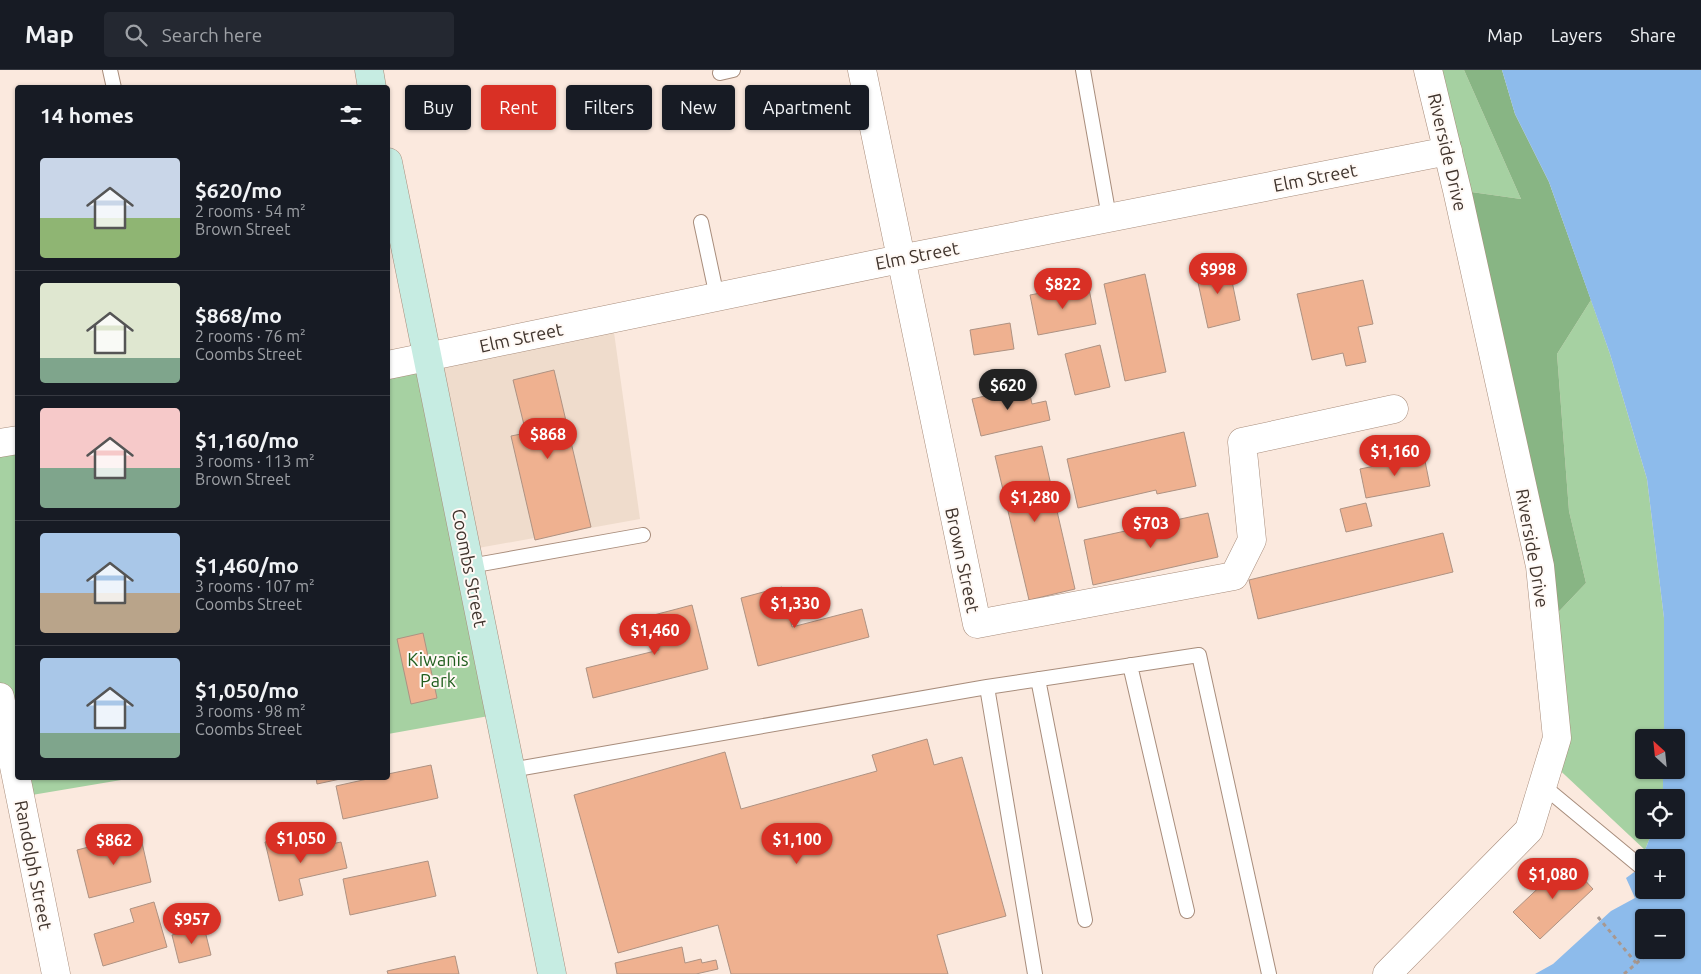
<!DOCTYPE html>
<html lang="en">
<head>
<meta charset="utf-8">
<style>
  :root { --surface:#171b24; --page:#242831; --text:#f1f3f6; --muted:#9ea1a6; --line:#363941; --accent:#d93025 }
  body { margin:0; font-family:Ubuntu,sans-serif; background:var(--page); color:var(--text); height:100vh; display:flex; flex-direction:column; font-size:19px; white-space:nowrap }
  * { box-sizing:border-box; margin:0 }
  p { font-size:16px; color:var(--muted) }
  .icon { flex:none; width:28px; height:28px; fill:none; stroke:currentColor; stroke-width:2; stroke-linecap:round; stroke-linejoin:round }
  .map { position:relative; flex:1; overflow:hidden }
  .drawer { position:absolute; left:15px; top:15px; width:375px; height:695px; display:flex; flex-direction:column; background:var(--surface); border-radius:5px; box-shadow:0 1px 4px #0004 }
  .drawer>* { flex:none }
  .top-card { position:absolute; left:405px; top:15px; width:475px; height:45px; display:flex; gap:10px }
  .needle { width:32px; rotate:333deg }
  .tools { position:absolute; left:1635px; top:659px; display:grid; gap:10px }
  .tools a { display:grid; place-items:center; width:50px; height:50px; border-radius:5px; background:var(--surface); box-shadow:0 1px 4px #0004; font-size:25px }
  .price { position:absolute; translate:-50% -42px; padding:0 11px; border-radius:18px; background:var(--accent); color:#fff; font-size:16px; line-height:32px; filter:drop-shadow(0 1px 2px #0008) }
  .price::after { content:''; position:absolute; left:50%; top:30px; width:15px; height:11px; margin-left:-8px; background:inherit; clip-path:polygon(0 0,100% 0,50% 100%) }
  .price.current { background:#222; color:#fff }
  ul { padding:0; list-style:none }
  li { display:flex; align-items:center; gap:15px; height:125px; padding:0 25px }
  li+li { border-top:1px solid var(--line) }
  li span { display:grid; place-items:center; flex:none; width:140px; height:100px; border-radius:5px; color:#555 }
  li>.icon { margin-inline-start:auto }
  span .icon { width:60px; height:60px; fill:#fffc; stroke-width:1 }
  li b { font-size:21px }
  h2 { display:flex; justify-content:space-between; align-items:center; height:60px; padding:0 25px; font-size:21px }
  .pill { padding:0 18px; border-radius:5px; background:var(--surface); box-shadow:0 1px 4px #0004; font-size:18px; line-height:45px }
  .pill.current { background:var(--accent); color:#fff }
  header { display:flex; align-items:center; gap:30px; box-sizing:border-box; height:70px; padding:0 25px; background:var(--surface); border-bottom:1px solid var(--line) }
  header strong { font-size:24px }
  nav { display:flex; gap:28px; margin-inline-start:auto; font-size:18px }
  .search { width:350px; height:45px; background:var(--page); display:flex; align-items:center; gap:12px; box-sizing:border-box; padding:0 18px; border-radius:5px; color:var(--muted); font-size:19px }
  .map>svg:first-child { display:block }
  .commercial { fill:#efdccc }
  .green { fill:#a6d1a2 }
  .forest { fill:#88b584 }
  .water { fill:#8dbbeb; fill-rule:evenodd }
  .building { fill:#efb190; stroke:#ae9282 }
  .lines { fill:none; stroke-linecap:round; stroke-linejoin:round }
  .lane-casing { stroke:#a88d7c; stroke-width:16 }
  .street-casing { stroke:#a88d7c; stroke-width:29 }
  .secondary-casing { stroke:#a88d7c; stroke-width:29 }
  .path { stroke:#a8988f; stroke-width:3; stroke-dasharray:4 4; stroke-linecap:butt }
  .lane { stroke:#fff; stroke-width:14 }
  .street { stroke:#fff; stroke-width:28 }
  .secondary { stroke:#c6ece2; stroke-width:28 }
  .labels { text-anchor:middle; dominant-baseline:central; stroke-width:4; stroke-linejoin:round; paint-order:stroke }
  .street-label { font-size:18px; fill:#40342d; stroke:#fff9f5 }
  .park-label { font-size:18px; fill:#205e1e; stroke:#fff9f5 }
</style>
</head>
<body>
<header>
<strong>Map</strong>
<div class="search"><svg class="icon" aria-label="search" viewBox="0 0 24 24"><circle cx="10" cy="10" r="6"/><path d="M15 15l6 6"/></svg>Search here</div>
<nav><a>Map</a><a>Layers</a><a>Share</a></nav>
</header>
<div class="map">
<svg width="1701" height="904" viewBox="0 0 1701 904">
  <rect width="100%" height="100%" fill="#fbe9de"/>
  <!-- commercial -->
  <path class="commercial" d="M612,248L640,449L467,480L427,287Z"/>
  <!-- green -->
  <path class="green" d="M1428,0H1464L1521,129L1457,120Z
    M1591,230L1610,284L1647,409L1664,548V667L1644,668V700H1663V727L1644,728V760H1653L1645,780L1550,691L1546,555L1586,513L1569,441L1557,284Z
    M427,287L500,644L388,664V295Z
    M17,370L18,708H133L20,727L0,627V373Z"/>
  <!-- forest -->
  <path class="forest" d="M1464,0H1502L1515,44L1549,112L1591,230L1557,284L1569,441L1586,513L1546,555L1457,120L1521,129Z"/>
  <!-- water -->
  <path class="water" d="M1502,0H1701V904H1535L1553,894L1611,841L1635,828L1626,808L1644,795V820H1676V788L1651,787L1645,780L1653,760H1676V728L1663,727V700H1676V668L1664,667V548L1647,409L1610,284L1549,112L1515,44ZM1644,848H1676V880H1644Z"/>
  <!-- building -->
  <path class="building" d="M1228,192L1240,250L1208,258L1195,199Z
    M1145,204L1166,302L1125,311L1104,214Z
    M1363,210L1373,254L1358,257L1366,292L1346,296L1343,283L1312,290L1297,224Z
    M1088,214L1096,254L1038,265L1030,225Z
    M1010,253L1014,279L974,285L970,260Z
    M1100,275L1110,317L1075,325L1065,284Z
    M554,300L591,457L535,470L511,366L526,363L513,310Z
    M1028,316L1032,334L1046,331L1050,350L981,366L972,329Z
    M1184,362L1196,416L1157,424L1156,420L1078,438L1067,389Z
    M1042,376L1075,519L1029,530L995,386Z
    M1424,386L1430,416L1366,428L1360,399Z
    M1366,433L1372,456L1346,462L1340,439Z
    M1208,443L1218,487L1093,515L1084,470Z
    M1443,463L1453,502L1258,549L1249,510Z
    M782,517L792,557L862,539L869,567L758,596L741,528Z
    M692,535L708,599L593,628L586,598L659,580L650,546Z
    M423,563L437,628L411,634L397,569Z
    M927,669L934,695L962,687L1006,846L937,865L948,904H731L718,855L618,883L574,725L725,682L741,739L877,701L872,685Z
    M431,695L438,728L343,749L336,716L372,708H388V704Z
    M316,708H345L317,714Z
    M140,764L151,812L89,828L77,780Z
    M293,765L297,781L341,772L347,798L299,809L303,825L279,831L265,772Z
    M428,791L436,826L350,845L343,809Z
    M1567,791L1593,819L1540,869L1513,842Z
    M154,832L167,877L103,896L94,864L134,852L130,839Z
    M204,857L211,885L179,893L172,865Z
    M682,877L685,893L701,889L702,893L716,890L718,899L696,904H617L615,893Z
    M455,886L459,904H388L387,901Z"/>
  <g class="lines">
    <defs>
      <path id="lane" d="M110,0L114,18
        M1083,0L1109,147
        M720,3L733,0
        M701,152L717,227
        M470,496L643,465
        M1130,595L1187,841
        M1038,609L1085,850
        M987,617L1035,904
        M511,700L987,617L1199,585L1269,904
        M1542,715L1641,797"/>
      <path id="street" d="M862,0L977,554L1234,506L1252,470L1242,372L1394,339
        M388,295L900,189L1448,81
        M0,373L18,370
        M0,627L56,904
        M1387,904L1529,760L1557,668L1540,496L1457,120L1428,0"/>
      <path id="secondary" d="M369,0L372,18
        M388,92L552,904"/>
    </defs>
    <!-- lane casing -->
    <use href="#lane" class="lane-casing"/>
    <!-- street casing -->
    <use href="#street" class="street-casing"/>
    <!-- secondary casing -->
    <use href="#secondary" class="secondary-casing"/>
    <!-- path -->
    <path class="path" d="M1598,847L1636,893
      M1624,904L1652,880"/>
    <!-- lane -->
    <use href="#lane" class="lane"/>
    <!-- street -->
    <use href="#street" class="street"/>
    <!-- secondary -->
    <use href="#secondary" class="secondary"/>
  </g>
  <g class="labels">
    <!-- street labels -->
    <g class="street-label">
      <text transform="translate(1448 82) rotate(77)">Riverside Drive</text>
      <text transform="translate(1315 107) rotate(-11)">Elm Street</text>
      <text transform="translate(917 185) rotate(-11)">Elm Street</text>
      <text transform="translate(521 267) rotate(-12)">Elm Street</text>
      <text transform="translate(1533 478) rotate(80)">Riverside Drive</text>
      <text transform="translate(963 490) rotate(78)">Brown Street</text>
      <text transform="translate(470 498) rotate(79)">Coombs Street</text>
      <text transform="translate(34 795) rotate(79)">Randolph Street</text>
    </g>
    <!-- park labels -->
    <g class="park-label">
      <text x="438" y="589">Kiwanis<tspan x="438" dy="21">Park</tspan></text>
    </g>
  </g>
</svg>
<div class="tools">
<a><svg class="needle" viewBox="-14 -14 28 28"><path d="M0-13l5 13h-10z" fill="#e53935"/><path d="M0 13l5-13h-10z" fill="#9ea1a6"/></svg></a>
<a><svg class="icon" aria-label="locate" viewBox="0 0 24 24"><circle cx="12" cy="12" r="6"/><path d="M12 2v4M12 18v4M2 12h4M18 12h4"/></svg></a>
<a>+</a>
<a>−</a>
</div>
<b class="price" style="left:1218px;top:225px">$998</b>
<b class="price" style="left:1063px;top:240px">$822</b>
<b class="price current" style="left:1008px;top:341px">$620</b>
<b class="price" style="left:548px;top:390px">$868</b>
<b class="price" style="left:1395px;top:407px">$1,160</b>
<b class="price" style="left:1035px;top:453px">$1,280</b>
<b class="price" style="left:1151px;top:479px">$703</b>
<b class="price" style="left:795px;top:559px">$1,330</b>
<b class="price" style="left:655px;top:586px">$1,460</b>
<b class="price" style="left:301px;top:794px">$1,050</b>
<b class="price" style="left:797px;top:795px">$1,100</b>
<b class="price" style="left:114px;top:796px">$862</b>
<b class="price" style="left:1553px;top:830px">$1,080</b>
<b class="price" style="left:192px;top:875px">$957</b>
<div class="top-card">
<a class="pill">Buy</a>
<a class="pill current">Rent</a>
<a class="pill">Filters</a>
<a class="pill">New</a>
<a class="pill">Apartment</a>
</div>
<section class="drawer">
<h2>14 homes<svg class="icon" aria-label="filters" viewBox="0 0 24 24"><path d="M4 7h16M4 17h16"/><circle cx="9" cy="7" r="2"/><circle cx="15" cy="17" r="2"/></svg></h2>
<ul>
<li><span style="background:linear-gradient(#c9d6e8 60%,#8fb573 0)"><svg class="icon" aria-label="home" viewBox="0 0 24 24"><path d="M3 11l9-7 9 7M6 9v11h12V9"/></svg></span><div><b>$620/mo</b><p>2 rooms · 54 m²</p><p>Brown Street</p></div></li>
<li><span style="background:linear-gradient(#dfe7d0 75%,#7fa58c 0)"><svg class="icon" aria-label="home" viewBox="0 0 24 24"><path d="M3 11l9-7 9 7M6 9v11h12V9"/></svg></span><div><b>$868/mo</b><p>2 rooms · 76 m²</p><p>Coombs Street</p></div></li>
<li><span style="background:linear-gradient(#f6c9c9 60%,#7fa58c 0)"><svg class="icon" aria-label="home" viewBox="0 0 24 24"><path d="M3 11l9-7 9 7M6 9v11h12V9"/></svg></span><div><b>$1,160/mo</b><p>3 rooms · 113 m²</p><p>Brown Street</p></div></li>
<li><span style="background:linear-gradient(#a9c7e8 60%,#b9a48a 0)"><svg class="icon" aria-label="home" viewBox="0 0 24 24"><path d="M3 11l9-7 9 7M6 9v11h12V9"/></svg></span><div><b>$1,460/mo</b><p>3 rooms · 107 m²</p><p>Coombs Street</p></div></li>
<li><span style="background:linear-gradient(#a9c7e8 75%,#7fa58c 0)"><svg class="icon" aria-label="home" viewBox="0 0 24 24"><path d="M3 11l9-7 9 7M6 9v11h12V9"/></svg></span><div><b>$1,050/mo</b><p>3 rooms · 98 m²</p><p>Coombs Street</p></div></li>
</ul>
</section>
</div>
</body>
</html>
